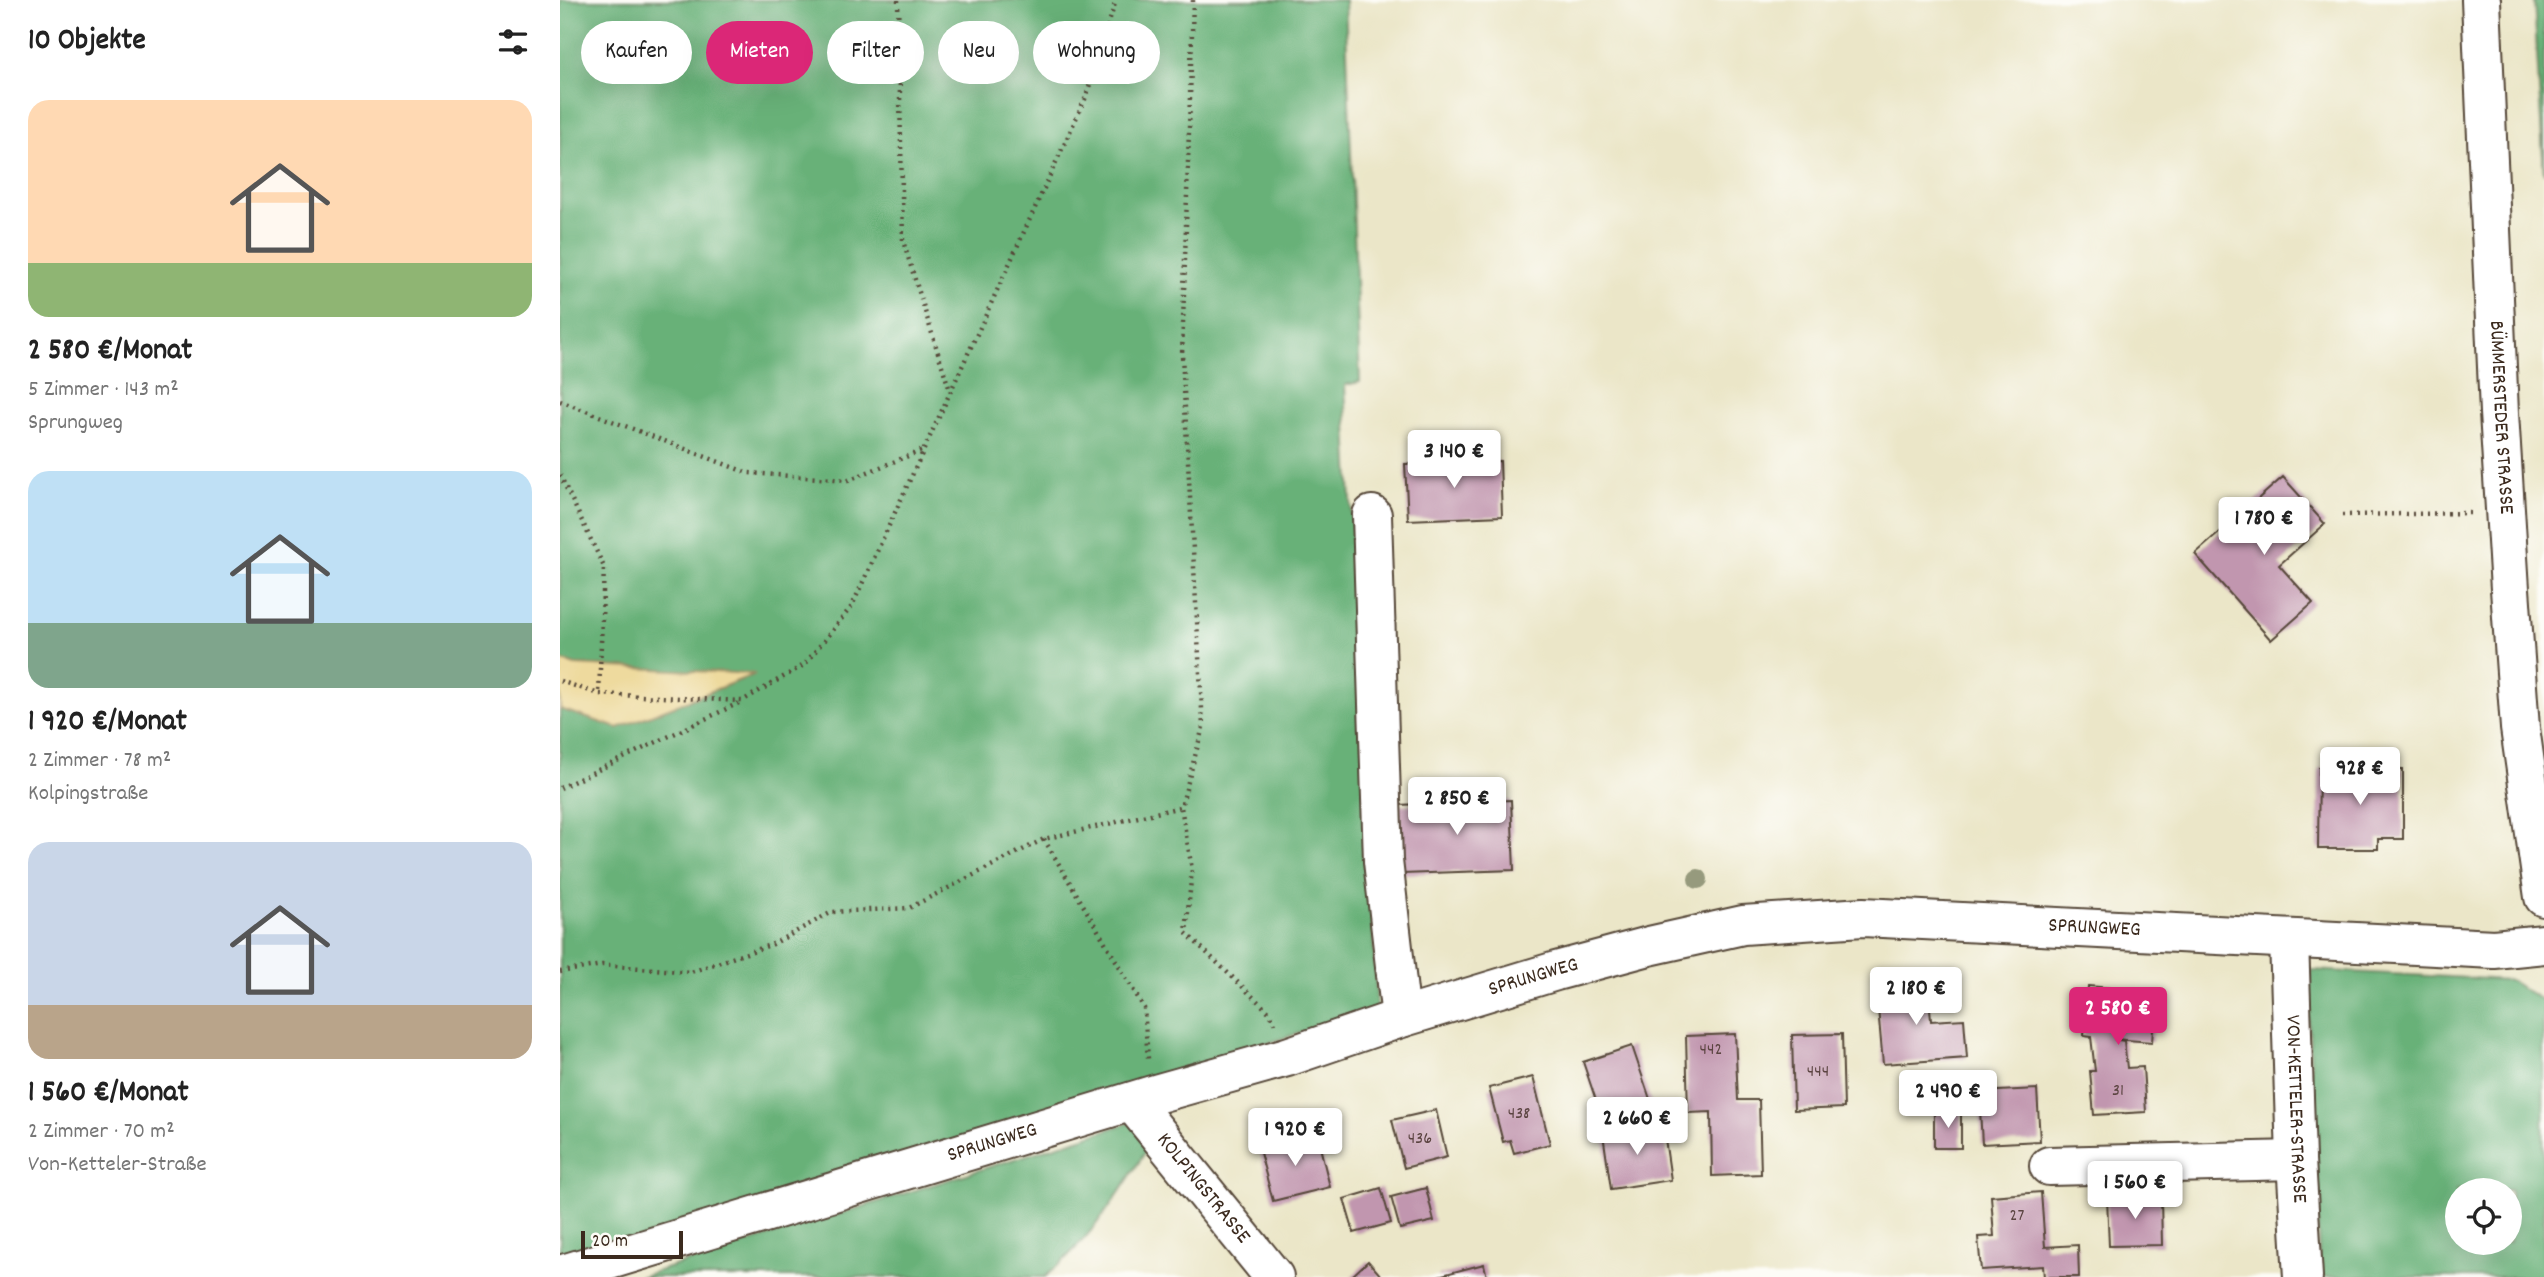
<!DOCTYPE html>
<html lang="de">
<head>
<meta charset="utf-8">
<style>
  :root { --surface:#fff; --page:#f2f2f2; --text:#222; --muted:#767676; --accent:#db2777 }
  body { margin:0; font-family:Dekko,sans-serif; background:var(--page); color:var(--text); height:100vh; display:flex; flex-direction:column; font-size:26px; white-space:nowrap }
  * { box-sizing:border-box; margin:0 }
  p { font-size:23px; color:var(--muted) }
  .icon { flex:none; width:38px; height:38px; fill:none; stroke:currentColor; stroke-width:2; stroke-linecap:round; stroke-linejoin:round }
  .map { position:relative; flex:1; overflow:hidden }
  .drawer { display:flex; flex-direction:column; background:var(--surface); width:560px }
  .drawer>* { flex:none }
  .banner { position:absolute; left:21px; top:21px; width:665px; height:63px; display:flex; gap:14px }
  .controls { position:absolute; left:1885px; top:1178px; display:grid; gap:14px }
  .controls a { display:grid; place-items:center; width:77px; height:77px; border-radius:50%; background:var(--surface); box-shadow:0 7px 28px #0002; font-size:35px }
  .scale { position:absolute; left:21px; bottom:18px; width:102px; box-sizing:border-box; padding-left:7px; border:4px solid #3b2a1e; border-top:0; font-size:19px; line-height:24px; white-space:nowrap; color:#3b2a1e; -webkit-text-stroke:5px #fdfcf7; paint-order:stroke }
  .price { position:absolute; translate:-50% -60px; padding:0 16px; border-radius:7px; background:#fff; color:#222; font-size:23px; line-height:46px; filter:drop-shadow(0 2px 4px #0008) }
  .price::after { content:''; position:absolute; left:50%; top:42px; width:21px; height:16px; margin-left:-10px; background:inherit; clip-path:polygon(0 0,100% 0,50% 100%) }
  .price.selected { background:var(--accent); color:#fff }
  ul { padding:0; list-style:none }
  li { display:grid; align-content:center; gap:14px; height:371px; padding:0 28px }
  li span { display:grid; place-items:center; height:217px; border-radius:21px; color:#555 }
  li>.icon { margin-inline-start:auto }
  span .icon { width:126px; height:126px; fill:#fffc; stroke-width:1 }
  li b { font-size:30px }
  h2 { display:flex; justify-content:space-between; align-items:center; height:84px; padding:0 28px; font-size:30px }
  .pill { padding:0 24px; border-radius:32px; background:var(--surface); box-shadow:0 7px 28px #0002; font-size:24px; line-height:63px }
  .pill.selected { background:var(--accent); color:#fff }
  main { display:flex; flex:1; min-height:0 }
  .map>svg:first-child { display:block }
  .forest { fill:#68b178; stroke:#526e4b; stroke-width:2; fill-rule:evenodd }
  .sand { fill:#eeda9e; stroke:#94825e; stroke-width:2 }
  .building { fill:#c196af }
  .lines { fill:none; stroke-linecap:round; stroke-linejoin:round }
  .minor-casing { stroke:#554638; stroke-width:42 }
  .path { stroke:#554638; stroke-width:4.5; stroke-dasharray:2 5; stroke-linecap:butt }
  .minor { stroke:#fff; stroke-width:38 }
  .tree { fill:#969a7d }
  .labels { text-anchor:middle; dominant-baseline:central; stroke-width:7; stroke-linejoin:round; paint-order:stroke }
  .number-label { font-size:18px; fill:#5c4542 }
  .street-label { font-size:21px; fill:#3b2a1e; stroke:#fdfcf7 }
</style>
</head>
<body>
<main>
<section class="drawer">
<h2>10 Objekte<svg class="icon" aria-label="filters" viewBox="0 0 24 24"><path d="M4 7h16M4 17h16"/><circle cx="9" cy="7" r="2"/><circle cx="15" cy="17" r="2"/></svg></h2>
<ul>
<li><span style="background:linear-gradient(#ffd9b3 75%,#8fb573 0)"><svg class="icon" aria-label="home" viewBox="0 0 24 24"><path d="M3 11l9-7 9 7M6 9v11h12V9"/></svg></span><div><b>2 580 €/Monat</b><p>5 Zimmer · 143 m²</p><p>Sprungweg</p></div></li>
<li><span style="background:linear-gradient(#bfe0f5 70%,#7fa58c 0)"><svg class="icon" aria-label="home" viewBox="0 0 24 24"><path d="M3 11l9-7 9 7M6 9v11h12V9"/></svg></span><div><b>1 920 €/Monat</b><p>2 Zimmer · 78 m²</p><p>Kolpingstraße</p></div></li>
<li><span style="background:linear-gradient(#c9d6e8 75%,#b9a48a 0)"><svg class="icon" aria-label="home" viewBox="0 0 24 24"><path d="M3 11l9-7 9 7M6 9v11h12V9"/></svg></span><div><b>1 560 €/Monat</b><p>2 Zimmer · 70 m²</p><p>Von-Ketteler-Straße</p></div></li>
</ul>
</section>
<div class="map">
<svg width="1984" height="1277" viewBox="0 0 1984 1277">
  <rect width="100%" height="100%" fill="#fdfcf7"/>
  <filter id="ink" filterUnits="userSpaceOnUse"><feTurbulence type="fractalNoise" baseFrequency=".0143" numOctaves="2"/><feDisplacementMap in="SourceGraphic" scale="14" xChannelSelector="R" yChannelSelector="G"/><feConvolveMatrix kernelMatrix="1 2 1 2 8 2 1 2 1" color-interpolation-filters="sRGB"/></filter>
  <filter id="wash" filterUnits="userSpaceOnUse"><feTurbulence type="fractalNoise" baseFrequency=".00686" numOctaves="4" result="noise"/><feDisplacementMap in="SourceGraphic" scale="28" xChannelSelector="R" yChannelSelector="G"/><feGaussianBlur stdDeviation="1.57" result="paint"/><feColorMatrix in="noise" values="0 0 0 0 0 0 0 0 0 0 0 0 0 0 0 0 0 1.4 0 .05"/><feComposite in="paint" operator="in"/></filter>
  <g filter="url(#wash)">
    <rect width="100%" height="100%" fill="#ebe6c8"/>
    <!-- forest -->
    <path class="forest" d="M0,0H785L800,382L785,385L817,1009L0,1264V709L58,728L193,675L15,665L0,660Z
      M1974,0H1984V174Z
      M1751,970L1949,980L1983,1001L1984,1277H1760L1748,1003ZM1897,1190H1950V1242H1897Z
      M572,1122L590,1144C559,1195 531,1239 485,1277H79Z"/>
    <!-- sand -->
    <path class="sand" d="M0,660L15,665L195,674L58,728L0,709Z"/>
    <g id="blocks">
      <!-- building -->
      <path class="building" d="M940,461L942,516L848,520L845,464Z
        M1723,477L1765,524L1719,565L1753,603L1711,640L1635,554Z
        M1759,768L1843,769V839H1818V849H1758Z
        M951,800L954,870L842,874L839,805Z
        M1368,982L1371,1021L1404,1019L1407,1058L1323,1064L1316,986Z
        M1528,986L1596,992L1592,1042L1554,1039L1564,1041L1567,1068L1583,1067L1586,1112L1534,1115L1530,1071H1535L1531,1037L1524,1036Z
        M1175,1034L1178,1100H1199L1201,1174L1152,1176L1151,1112L1128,1113L1126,1036Z
        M1282,1034L1284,1108L1234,1110L1232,1035Z
        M1072,1046L1091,1102L1042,1118L1023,1062Z
        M973,1077L990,1144L954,1153L950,1140L943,1142L929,1088Z
        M1477,1089L1480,1141L1422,1144L1419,1092Z
        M876,1110L887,1157L844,1168L832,1120Z
        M1374,1113H1401V1148H1374Z
        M1103,1125L1111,1180L1051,1189L1043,1134Z
        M757,1135L770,1187L713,1201L699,1149Z
        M821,1188L831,1223L794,1233L784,1199Z
        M866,1188L874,1221L840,1229L831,1197Z
        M1481,1192L1485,1247L1518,1245L1519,1277H1484L1483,1266L1421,1270L1418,1237L1434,1236L1431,1196Z
        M1601,1197L1602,1245L1549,1246L1547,1198Z
        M808,1261L822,1277H791Z
        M924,1264L927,1277H878V1276Z"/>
    </g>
  </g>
  <g filter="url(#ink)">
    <use href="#blocks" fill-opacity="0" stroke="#554638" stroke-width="2"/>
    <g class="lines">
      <defs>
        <g id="minor">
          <path id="s1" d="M1921,0L1939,413L1950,589L1960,728L1984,897"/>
          <path d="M812,515L823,861L841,1018"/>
          <path id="s2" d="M1729,939L1736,1160L1743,1277"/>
          <path id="s3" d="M572,1102L714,1277"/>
          <path d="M1489,1166L1736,1160"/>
          <path id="s4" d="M0,1275L599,1093L727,1057L841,1018L996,971L1089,946L1183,925L1303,917L1934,949L1984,944"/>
        </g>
      </defs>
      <!-- minor casing -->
      <use href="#minor" class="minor-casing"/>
      <!-- path -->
      <path class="path" d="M338,0L343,241L390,391
        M633,0L622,355L643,727L621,807L632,869L626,933L710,1013L715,1024
        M0,401L188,473L288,480L363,450
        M0,475L44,567L39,694
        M1782,515L1911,513
        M0,681L39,694L182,701L244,665L292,606L526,97L556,0
        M0,788L181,702
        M484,839L584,1008L588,1059
        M0,972L42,965L131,972L213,944L272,912L349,908L484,839L621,807"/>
      <!-- minor -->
      <use href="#minor" class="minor"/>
    </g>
    <!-- trees -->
    <circle class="tree" cx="1138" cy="879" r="10"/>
  </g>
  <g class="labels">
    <!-- number labels -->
    <g class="number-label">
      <text x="1151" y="1050">442</text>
      <text x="1258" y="1072">444</text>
      <text x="1558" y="1091">31</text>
      <text x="959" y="1114">438</text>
      <text x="860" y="1139">436</text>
      <text x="1457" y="1216">27</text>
    </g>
    <!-- street labels -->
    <g class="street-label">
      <text stroke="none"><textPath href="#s1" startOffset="418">BÜMMERSTEDER STRASSE</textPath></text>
      <text stroke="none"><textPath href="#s4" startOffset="1586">SPRUNGWEG</textPath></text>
      <text stroke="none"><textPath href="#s4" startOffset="1018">SPRUNGWEG</textPath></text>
      <text stroke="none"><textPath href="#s2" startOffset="170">VON-KETTELER-STRASSE</textPath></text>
      <text stroke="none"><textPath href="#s4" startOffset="452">SPRUNGWEG</textPath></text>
      <text stroke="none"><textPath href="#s3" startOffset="112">KOLPINGSTRASSE</textPath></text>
    </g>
  </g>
</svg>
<div class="controls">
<a><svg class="icon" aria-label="locate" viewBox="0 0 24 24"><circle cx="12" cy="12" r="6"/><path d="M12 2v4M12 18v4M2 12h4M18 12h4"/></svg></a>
</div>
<div class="scale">20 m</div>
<b class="price" style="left:894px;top:490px">3 140 €</b>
<b class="price" style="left:1704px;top:557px">1 780 €</b>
<b class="price" style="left:1800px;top:807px">928 €</b>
<b class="price" style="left:897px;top:837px">2 850 €</b>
<b class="price" style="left:1356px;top:1027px">2 180 €</b>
<b class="price selected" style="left:1558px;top:1047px">2 580 €</b>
<b class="price" style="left:1388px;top:1130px">2 490 €</b>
<b class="price" style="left:1077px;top:1157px">2 660 €</b>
<b class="price" style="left:735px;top:1168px">1 920 €</b>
<b class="price" style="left:1575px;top:1221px">1 560 €</b>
<div class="banner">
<a class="pill">Kaufen</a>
<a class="pill selected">Mieten</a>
<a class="pill">Filter</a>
<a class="pill">Neu</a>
<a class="pill">Wohnung</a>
</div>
</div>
</main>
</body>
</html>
